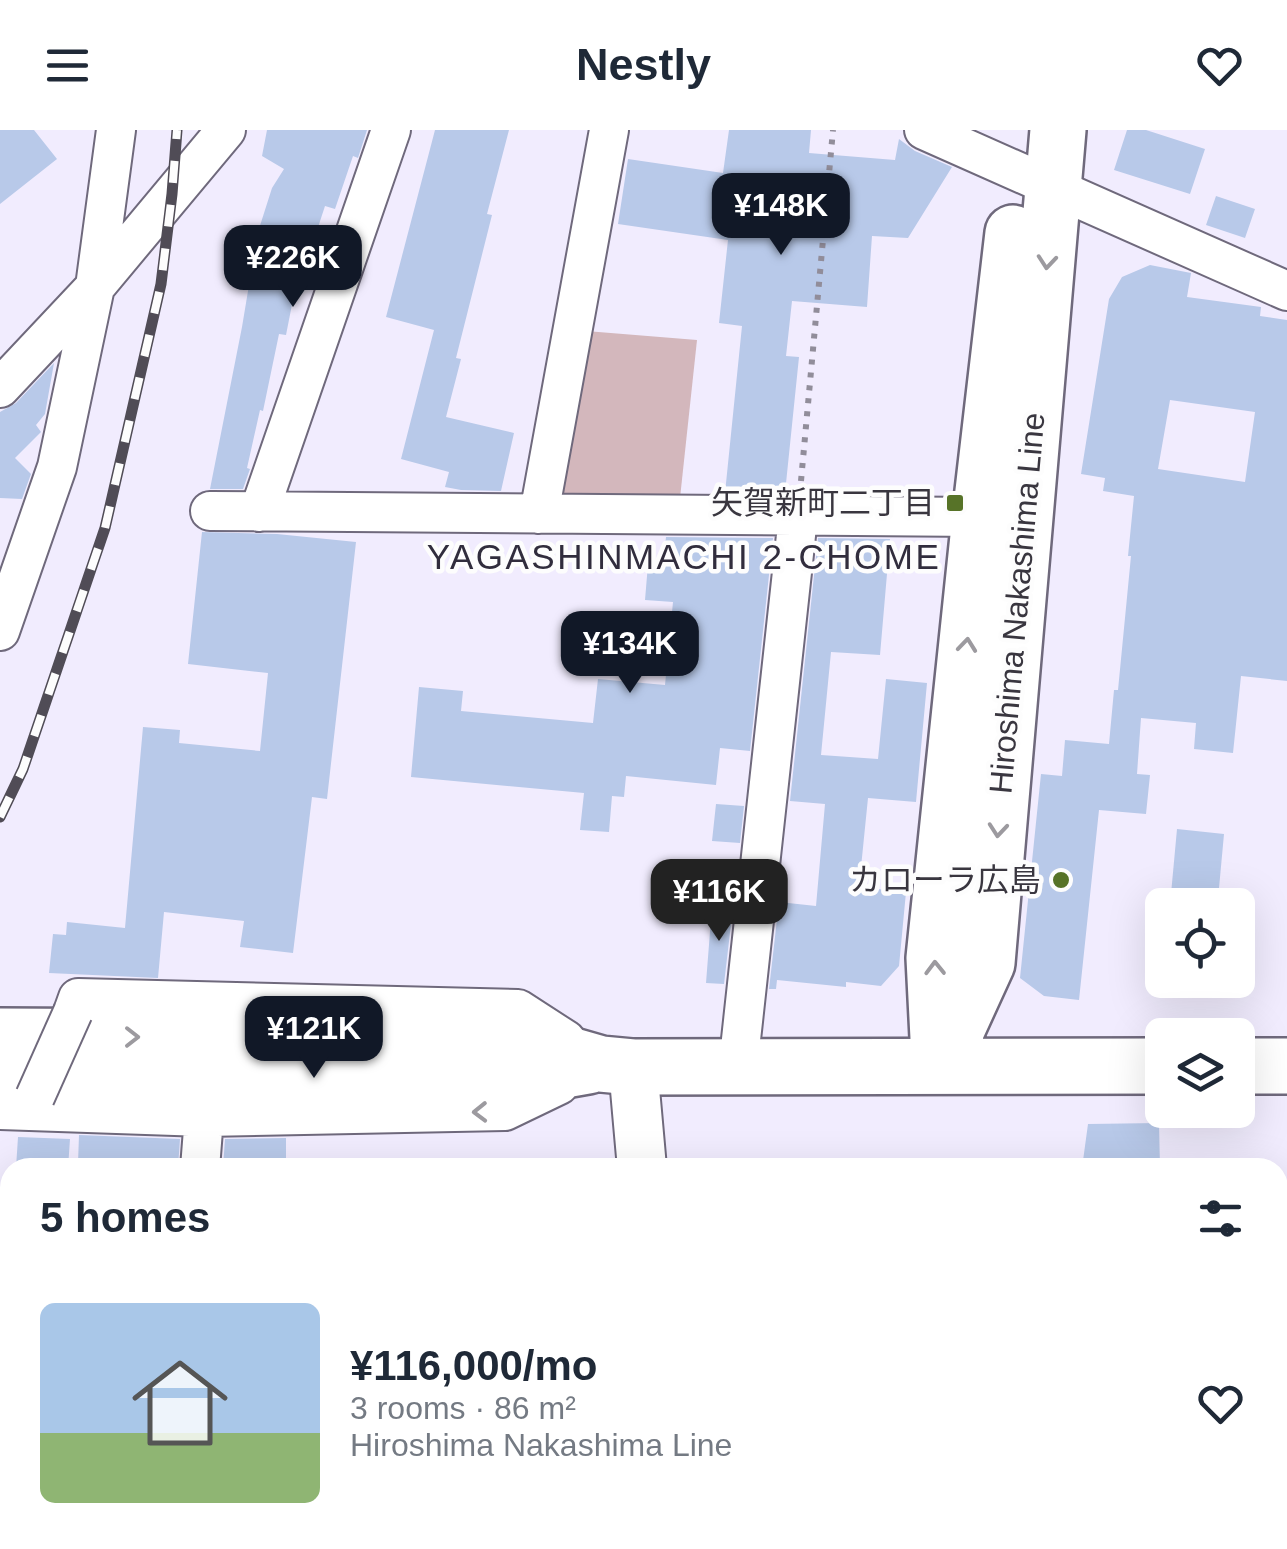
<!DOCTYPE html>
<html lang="en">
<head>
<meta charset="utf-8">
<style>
  :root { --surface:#fff; --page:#f6f6f7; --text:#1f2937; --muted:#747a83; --line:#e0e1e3; --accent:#111827 }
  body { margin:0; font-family:Helvetica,"Noto Sans JP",sans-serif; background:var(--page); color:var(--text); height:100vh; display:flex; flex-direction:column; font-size:38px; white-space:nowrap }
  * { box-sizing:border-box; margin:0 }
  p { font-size:32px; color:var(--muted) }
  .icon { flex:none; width:55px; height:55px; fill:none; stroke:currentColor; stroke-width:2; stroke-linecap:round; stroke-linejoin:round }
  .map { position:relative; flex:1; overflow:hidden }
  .side { position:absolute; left:0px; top:1028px; width:1288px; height:392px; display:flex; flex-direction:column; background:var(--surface); border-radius:30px 30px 0 0; box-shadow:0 10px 40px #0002 }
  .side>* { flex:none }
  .tools { position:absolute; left:1145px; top:758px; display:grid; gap:20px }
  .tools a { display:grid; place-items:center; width:110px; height:110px; border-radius:15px; background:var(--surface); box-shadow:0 10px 40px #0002; font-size:50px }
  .price { position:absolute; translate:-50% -85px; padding:0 22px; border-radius:20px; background:var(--accent); color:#fff; font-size:32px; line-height:65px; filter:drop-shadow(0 2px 5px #0008) }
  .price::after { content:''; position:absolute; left:50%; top:60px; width:30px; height:22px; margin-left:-15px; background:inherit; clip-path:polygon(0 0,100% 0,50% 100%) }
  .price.on { background:#222; color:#fff }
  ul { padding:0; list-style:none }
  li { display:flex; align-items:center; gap:30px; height:250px; padding:0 40px }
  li+li { border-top:2px solid var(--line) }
  li span { display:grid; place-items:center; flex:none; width:280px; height:200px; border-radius:15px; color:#555 }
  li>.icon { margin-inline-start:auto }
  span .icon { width:120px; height:120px; fill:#fffc; stroke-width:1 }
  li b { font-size:42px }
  h2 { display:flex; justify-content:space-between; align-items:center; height:120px; padding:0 40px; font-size:42px }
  header { display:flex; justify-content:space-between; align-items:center; height:130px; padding:0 40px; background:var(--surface); font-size:45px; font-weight:700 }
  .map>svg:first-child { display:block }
  .park { fill:#d3b7bc }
  .building { fill:#b8c9e9; fill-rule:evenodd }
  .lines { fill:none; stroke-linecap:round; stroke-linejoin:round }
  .minor-casing { stroke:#6f697c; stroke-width:42 }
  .tertiary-casing { stroke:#6f697c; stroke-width:52 }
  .primary-casing { stroke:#6f697c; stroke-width:60 }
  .path { stroke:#918d9a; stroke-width:6; stroke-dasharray:5 8; stroke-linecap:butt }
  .minor { stroke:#fff; stroke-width:38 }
  .tertiary { stroke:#fff; stroke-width:48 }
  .primary { stroke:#fff; stroke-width:55 }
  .rail-casing { stroke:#504c56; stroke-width:11 }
  .rail { stroke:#fdfdfd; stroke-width:8; stroke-dasharray:22; stroke-linecap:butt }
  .minor-bridge-casing { stroke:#6f697c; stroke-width:42; stroke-linecap:butt }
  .minor-bridge { stroke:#fff; stroke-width:38 }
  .oneway { stroke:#9c9a9f }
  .poi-dot { fill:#577328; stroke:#fdfdfd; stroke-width:4 }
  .labels { text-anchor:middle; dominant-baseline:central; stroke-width:9; stroke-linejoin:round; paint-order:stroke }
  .poi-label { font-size:32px; fill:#39363f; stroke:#fdfdfd; text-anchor:end }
  .street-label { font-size:32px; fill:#39363f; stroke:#fdfdfd }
  .neighbourhood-label { font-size:35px; letter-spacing:2.5px; fill:#312d3d; stroke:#fdfdfd }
</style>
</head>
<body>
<header><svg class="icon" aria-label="menu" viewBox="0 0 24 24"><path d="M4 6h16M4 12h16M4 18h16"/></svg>Nestly<svg class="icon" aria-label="heart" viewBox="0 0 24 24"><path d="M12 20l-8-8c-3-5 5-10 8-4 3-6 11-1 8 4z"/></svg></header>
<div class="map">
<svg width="1287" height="1419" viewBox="0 0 1287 1419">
  <rect width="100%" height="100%" fill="#f1ecfe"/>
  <!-- park -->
  <path class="park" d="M586,201L697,210L680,368H555Z"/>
  <!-- building -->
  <path class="building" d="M0,0H34L57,29L0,74Z
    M267,0H367L358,28L353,26L335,79L325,76L304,140L299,139L286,205L279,204L263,281L260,280L247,338L250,339L243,359H210L242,197L254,125L251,124L272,58L284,39L262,26Z
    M435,0H509L487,84L492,85L456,228L461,229L446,287L514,303L501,361L461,360L445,357L449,342L401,329L434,200L386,187Z
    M729,0H811L809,23L895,30L899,9L915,21L952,37L908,108L872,106L867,177L792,171L786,226L799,227L785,363H725L742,196L719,193L728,110L618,94L628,29L723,43Z
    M1127,0H1146L1205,19L1190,64L1114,40Z
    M1216,66L1255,79L1245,108L1206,95Z
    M1150,135L1191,143L1187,167L1261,177L1260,186L1287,190V551L1241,546L1233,623L1194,619L1196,593L1141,588L1137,644L1150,645L1146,684L1099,680L1079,870L1044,866L1020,848L1041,644L1062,646L1065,610L1109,614L1114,560H1118L1131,426H1128L1134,366L1103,361L1105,348L1081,344L1109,169L1122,147ZM1170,270L1255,282L1245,352L1158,339Z
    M54,233L45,284L36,295L41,302L15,328L31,344L22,369L0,368V282L16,273Z
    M202,402L277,404L356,412L327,669L312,667L293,823L240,817L244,791L164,782L158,848L49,843L53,804L66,805L67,792L125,798L143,597L180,600L179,613L260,621L268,543L188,534Z
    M666,407L773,408L750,621L720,618L716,655L626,646L624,667L612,666L609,702L580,700L584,663L411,647L419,557L463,561L461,581L593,593L598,549L665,555L673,472L645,470L648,434L663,435Z
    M818,408L890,409L880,525L831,522L821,625L878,629L886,549L927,553L916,672L868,668L859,757L906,762L899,836L881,856L846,852V857L777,850L776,859H769L779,772L816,776L825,674L790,671Z
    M716,674L744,676L740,713L712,711Z
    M1177,699L1224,704L1218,769L1171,764Z
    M712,776L733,777L724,854L706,853Z
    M1159,993L1160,1038H1082L1088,994Z
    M79,1005L180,1009L178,1037L78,1033Z
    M18,1007L70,1009L68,1038H16Z
    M286,1008V1038H223L225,1009Z"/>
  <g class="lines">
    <defs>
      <path id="minor" d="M924,0L1287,161
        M0,258L95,157L226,0
        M210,381L980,387
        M259,382L391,0
        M539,384L609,0
        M0,501L57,337L95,157L116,0
        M73,882L78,868L518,879L566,910
        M738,937L798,387
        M0,980L204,987L505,981L559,955
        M200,1038L204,987
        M1278,1305H1287
        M0,1337H10
        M1278,1393H1287
        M178,1410L179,1419
        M22,1419L64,1410
        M849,1419L950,1410"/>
      <path id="tertiary" d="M633,937L642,1038
        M680,1410L681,1419"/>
      <path id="primary" d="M0,906L514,909L601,934L633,937L1162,936
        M939,928L934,828L980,387L1013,103
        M940,936L987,833L1058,0
        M1238,936H1287
        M0,950L503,951L588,936"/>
    </defs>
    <!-- minor casing -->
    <use href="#minor" class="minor-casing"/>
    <!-- tertiary casing -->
    <use href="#tertiary" class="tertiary-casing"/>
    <!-- primary casing -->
    <use href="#primary" class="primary-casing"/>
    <!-- path -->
    <path class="path" d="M801,351L833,0"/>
    <!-- minor -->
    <use href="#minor" class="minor"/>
    <!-- tertiary -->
    <use href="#tertiary" class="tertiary"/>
    <!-- primary -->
    <use href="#primary" class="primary"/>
    <defs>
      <path id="rail" d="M0,687L23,639L105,398L161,154L172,64L177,0
        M1278,1341H1287
        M1278,1370L1287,1369
        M228,1419L287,1410
        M576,1419L653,1410"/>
    </defs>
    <!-- rail casing -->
    <use href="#rail" class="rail-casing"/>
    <!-- rail -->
    <use href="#rail" class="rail"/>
    <defs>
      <path id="minor-bridge" d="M35,967L73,882"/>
    </defs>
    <!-- minor-bridge casing -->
    <use href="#minor-bridge" class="minor-bridge-casing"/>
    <!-- minor-bridge -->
    <use href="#minor-bridge" class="minor-bridge"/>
  </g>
  <!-- one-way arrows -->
  <defs><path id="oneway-chevron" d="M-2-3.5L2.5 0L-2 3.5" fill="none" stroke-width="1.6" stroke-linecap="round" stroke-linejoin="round" transform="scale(2.5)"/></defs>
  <g class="oneway">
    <use href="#oneway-chevron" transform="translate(1047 132) rotate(95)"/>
    <use href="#oneway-chevron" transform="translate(967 515) rotate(-84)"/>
    <use href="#oneway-chevron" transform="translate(998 700) rotate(95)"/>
    <use href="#oneway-chevron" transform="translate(935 838) rotate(-91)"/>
    <use href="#oneway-chevron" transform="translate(132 907)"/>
    <use href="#oneway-chevron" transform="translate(480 982) rotate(179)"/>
  </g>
  <!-- markers -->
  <g class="poi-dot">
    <rect x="945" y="363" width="20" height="20" rx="5"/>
    <circle cx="1061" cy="750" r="10"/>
  </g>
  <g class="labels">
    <!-- poi labels -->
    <g class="poi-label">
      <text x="935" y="373">矢賀新町二丁目</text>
      <text x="1041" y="750">カローラ広島</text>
    </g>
    <!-- street labels -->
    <g class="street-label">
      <text transform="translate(1017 473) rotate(-85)">Hiroshima Nakashima Line</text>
    </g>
    <!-- neighbourhood labels -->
    <g class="neighbourhood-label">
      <text x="684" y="426">YAGASHINMACHI 2-CHOME</text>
    </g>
  </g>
</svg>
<div class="tools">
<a><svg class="icon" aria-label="locate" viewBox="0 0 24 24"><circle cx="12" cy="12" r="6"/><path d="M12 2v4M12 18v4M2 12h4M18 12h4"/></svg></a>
<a><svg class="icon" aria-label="layers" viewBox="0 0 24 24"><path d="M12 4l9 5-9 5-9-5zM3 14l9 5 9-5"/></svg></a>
</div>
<b class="price" style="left:781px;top:128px">¥148K</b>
<b class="price" style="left:293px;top:180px">¥226K</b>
<b class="price" style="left:630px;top:566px">¥134K</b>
<b class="price on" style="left:719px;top:814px">¥116K</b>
<b class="price" style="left:314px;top:951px">¥121K</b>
<section class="side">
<h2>5 homes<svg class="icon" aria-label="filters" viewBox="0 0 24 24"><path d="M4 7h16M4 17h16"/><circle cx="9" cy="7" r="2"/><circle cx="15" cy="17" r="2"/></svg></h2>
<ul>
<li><span style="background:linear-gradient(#a9c7e8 65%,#8fb573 0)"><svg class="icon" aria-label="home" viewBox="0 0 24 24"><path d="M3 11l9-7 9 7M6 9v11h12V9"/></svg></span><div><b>¥116,000/mo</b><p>3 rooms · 86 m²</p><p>Hiroshima Nakashima Line</p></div><svg class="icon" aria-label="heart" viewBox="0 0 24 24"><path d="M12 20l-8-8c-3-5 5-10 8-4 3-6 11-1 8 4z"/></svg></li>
</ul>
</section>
</div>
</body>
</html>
